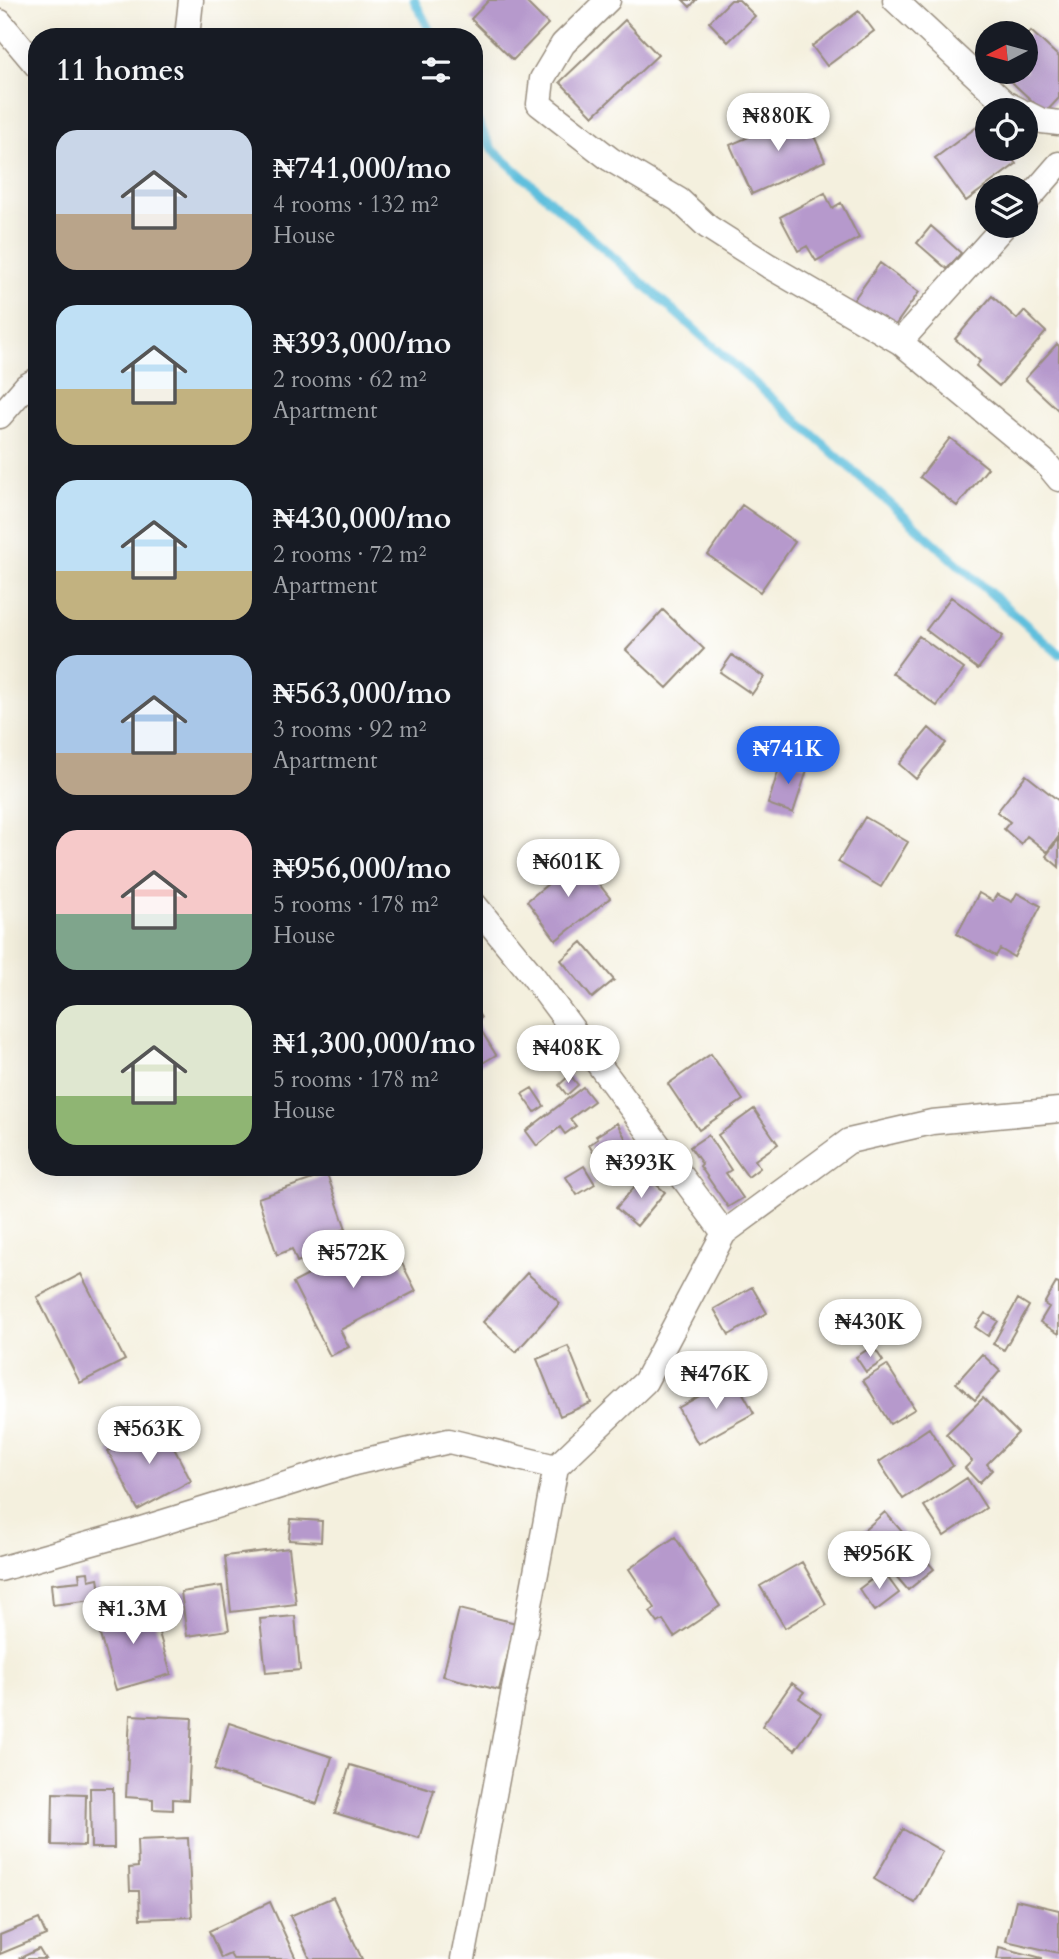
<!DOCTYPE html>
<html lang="en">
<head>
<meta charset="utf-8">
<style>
  :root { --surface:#171b24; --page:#20242c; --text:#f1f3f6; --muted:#9ea1a6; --accent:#2563eb }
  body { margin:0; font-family:Cardo,serif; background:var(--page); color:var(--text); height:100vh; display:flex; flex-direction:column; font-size:26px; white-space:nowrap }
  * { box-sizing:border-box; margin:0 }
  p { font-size:23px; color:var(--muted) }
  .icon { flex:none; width:38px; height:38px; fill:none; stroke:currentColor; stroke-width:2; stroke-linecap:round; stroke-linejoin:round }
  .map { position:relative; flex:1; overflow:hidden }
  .sheet { position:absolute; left:28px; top:28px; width:455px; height:1148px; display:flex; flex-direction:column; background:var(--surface); border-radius:28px; box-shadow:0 7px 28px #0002 }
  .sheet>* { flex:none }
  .needle { width:46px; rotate:264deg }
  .tools { position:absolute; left:975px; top:21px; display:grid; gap:14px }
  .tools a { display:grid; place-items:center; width:63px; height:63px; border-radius:50%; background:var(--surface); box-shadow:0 7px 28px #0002; font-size:35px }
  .price { position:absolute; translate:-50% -60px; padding:0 16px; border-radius:24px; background:#fff; color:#222; font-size:23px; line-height:46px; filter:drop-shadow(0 2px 4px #0008) }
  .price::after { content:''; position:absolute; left:50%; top:42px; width:21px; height:16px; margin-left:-10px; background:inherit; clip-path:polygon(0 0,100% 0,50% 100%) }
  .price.on { background:var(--accent); color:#fff }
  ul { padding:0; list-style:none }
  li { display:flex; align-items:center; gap:21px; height:175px; padding:0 28px }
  li span { display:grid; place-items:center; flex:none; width:196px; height:140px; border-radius:21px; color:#555 }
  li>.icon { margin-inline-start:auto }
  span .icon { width:84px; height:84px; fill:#fffc; stroke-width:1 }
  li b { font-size:30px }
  h2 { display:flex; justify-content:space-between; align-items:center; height:84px; padding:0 28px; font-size:30px }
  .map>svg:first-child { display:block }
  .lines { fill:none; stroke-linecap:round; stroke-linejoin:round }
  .stream { stroke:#5fbfdd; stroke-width:9 }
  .building { fill:#b699cc }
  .minor-casing { stroke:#988d7e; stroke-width:27 }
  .minor { stroke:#fff; stroke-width:24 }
</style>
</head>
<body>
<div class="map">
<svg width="1059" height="1959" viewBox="0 0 1059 1959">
  <rect width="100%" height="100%" fill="#fff"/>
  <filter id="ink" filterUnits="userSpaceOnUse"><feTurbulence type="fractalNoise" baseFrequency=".0143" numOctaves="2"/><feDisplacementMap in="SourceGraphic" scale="14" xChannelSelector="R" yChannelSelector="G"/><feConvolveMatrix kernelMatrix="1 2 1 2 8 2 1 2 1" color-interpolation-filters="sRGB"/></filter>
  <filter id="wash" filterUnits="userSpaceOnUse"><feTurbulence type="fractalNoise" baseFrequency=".00686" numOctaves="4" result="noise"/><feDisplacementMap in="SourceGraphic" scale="28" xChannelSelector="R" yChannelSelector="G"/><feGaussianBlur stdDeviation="1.57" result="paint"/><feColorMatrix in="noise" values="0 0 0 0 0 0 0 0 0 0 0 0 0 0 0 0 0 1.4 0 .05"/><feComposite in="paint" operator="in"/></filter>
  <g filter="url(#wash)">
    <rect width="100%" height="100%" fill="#f4f0de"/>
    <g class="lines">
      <!-- stream -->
      <path class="stream" d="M414,0L433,37
        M474,115L492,149L1059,654"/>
    </g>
    <g id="blocks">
      <!-- building -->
      <path class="building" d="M489,0H524L548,24L513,60L471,19Z
        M683,0H696L690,7Z
        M731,0H739L755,16L728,42L709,22Z
        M859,11L874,31L827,66L812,46Z
        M625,20L658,55L593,116L560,82Z
        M1031,31L1059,57V98L1045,113L1001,72H1026V37Z
        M804,113L825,161L752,194L730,145Z
        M985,121L987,149H1005L1016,164L966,201L935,158Z
        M825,193L832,208L841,203L859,238L816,261L807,246L798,251L780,217Z
        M931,226L961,253L947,269L917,243Z
        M880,263L919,292L889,334L850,305Z
        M992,296L1017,319L1024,311L1046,332L999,386L976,366L980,361L955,339Z
        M1057,344L1059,346V411L1025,379Z
        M950,438L988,468L957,506L920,477Z
        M742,505L795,542L760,592L708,555Z
        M951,597L1003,636L978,669L926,630Z
        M663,610L704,649L667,688L626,650Z
        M919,636L964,669L937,706L892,673Z
        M732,655L764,677L752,694L720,672Z
        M929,728L946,743L916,779L899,764Z
        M782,759L808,767L793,813L768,804Z
        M1026,775L1059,801V836L1047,852L1027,836L1021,844L1004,829L1010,822L997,812Z
        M865,817L908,842L881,887L838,862Z
        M1059,839V867L1046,856Z
        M579,859L610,898L556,940L527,901Z
        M979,893L993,901L997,894L1012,902L1017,893L1041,906L1014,957L1000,949L996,956L957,934Z
        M582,942L614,980L592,998L561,960Z
        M474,1006L481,1018L476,1022L496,1055L474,1068Z
        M539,1033L547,1044L542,1048L547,1055L535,1064L522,1044Z
        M711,1054L743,1100L699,1130L668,1084Z
        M570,1075L578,1085L567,1095L559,1085Z
        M583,1087L594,1101L570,1119L576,1126L565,1134L560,1127L537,1146L526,1131Z
        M532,1088L544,1106L535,1112L522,1094Z
        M754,1109L778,1144L755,1160L760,1168L748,1177L718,1135Z
        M617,1123L628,1143L598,1161L589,1145L598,1139L596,1136Z
        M708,1135L731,1170L726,1173L743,1198L728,1207L700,1166L702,1164L690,1147Z
        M584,1166L595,1184L577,1195L566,1177Z
        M327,1174L346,1229L325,1236L330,1250L297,1262L292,1249L277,1255L258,1198Z
        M645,1175L665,1192L637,1226L616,1208Z
        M387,1234L416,1291L340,1330L349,1347L330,1356L293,1283Z
        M527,1273L560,1303L516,1352L483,1322Z
        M81,1274L125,1360L80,1383L37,1297Z
        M1056,1283L1059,1284V1334L1040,1322L1049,1307L1044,1304Z
        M752,1287L767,1313L729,1335L714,1309Z
        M1018,1299L1029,1306L1004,1350L993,1344Z
        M985,1313L998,1321L988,1336L975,1327Z
        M568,1346L591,1403L560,1416L537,1359Z
        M873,1346L883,1361L866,1372L856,1357Z
        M982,1354L1000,1371L975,1400L956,1383Z
        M887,1365L915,1409L890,1424L863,1380Z
        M734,1377L754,1413L698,1444L678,1408Z
        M983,1398L1018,1433L987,1464L992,1470L979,1483L965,1468L972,1461L946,1434Z
        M161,1423L191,1481L138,1510L108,1451Z
        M929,1428L953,1466L903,1499L879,1462Z
        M967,1478L986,1508L944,1536L924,1506Z
        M885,1512L934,1569L908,1590L860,1534Z
        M291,1519L322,1521L321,1542L289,1540Z
        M675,1537L720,1606L674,1637L663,1620L658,1623L650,1612L655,1608L629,1569Z
        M289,1548L296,1604L231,1612L225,1556Z
        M802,1562L826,1604L785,1628L760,1586Z
        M883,1571L899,1593L875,1611L859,1589Z
        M88,1572L89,1580L98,1578L101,1599L53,1605L51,1584L80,1581L79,1573Z
        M222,1586L229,1630L187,1636L181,1592Z
        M150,1602L171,1674L116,1690L95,1618Z
        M459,1609L516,1623L499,1690L443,1676Z
        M295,1616L300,1670L266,1673L260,1619Z
        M792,1683L804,1692L799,1698L821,1714L795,1750L762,1726Z
        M130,1715L192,1718L188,1800L173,1799V1810L153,1809V1799L126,1797Z
        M229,1723L332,1757L317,1804L214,1770Z
        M350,1765L434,1790L419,1838L335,1813Z
        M90,1788H113L114,1848H91Z
        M53,1793L86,1794L85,1846L52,1845Z
        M903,1829L943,1852L915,1903L874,1879Z
        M188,1838L192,1917L140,1919L139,1891H130L129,1868L138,1867L137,1840Z
        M333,1897L362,1959H310L290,1916Z
        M1016,1900L1059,1910V1953L1006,1941Z
        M270,1902L296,1959H233L230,1954L221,1958L209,1931Z
        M39,1919L46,1935L0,1954V1935Z
        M999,1947L1042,1958V1959H997Z
        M39,1949L45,1959H18Z"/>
    </g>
  </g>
  <g filter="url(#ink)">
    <use href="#blocks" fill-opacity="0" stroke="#988d7e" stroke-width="2"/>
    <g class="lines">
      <defs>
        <path id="minor" d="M608,0L563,44L542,79L539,104L610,159L679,200L708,227L769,266L900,342L1045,462L1059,479
          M895,0L1005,103L1019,110
          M0,22L37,66
          M187,37L191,0
          M1026,113L1042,121L1059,123
          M1026,202L1059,164
          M900,342L1004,226
          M0,416L26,386L37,380
          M474,904L533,976L724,1233
          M0,1569L135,1531L354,1463L449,1441L556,1467L645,1382L724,1233L849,1141L932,1122L1059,1110
          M463,1959L556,1467"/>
      </defs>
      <!-- minor casing -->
      <use href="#minor" class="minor-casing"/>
      <!-- minor -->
      <use href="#minor" class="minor"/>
    </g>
  </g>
</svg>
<div class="tools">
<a><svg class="needle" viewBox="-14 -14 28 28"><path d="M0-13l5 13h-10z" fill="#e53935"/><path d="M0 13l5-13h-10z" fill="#9ea1a6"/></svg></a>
<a><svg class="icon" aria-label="locate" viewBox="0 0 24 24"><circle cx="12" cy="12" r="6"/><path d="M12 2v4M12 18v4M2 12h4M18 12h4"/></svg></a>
<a><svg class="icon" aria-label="layers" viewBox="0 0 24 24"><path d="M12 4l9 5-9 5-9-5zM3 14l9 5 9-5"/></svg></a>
</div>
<b class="price" style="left:778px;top:153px">₦880K</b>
<b class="price on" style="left:788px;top:786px">₦741K</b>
<b class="price" style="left:568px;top:899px">₦601K</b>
<b class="price" style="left:568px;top:1085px">₦408K</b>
<b class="price" style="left:641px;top:1200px">₦393K</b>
<b class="price" style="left:353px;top:1290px">₦572K</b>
<b class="price" style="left:870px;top:1359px">₦430K</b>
<b class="price" style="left:716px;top:1411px">₦476K</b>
<b class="price" style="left:149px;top:1466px">₦563K</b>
<b class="price" style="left:879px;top:1591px">₦956K</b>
<b class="price" style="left:133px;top:1646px">₦1.3M</b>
<section class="sheet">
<h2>11 homes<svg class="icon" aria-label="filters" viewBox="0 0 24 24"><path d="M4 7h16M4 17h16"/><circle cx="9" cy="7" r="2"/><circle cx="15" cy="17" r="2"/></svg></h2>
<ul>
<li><span style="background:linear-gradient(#c9d6e8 60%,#b9a48a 0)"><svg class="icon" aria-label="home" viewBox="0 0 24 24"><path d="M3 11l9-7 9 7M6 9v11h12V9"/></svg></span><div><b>₦741,000/mo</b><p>4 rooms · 132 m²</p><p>House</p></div></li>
<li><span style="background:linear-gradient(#bfe0f5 60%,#c2b280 0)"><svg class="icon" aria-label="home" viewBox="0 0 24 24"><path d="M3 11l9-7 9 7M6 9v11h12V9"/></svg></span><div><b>₦393,000/mo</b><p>2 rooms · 62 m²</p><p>Apartment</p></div></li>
<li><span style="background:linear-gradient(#bfe0f5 65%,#c2b280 0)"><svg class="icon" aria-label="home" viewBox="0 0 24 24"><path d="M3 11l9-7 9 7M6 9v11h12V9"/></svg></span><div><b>₦430,000/mo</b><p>2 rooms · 72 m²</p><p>Apartment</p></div></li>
<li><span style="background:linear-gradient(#a9c7e8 70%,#b9a48a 0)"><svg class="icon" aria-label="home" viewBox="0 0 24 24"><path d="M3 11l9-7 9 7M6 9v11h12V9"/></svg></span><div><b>₦563,000/mo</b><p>3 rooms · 92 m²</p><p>Apartment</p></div></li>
<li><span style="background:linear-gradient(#f6c9c9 60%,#7fa58c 0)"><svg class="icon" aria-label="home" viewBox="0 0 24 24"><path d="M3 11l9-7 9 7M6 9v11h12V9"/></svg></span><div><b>₦956,000/mo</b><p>5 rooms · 178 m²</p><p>House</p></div></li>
<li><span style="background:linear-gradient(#dfe7d0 65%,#8fb573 0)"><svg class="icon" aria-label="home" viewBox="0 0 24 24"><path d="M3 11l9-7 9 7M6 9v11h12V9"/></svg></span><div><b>₦1,300,000/mo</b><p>5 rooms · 178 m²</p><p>House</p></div></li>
</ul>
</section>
</div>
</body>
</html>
